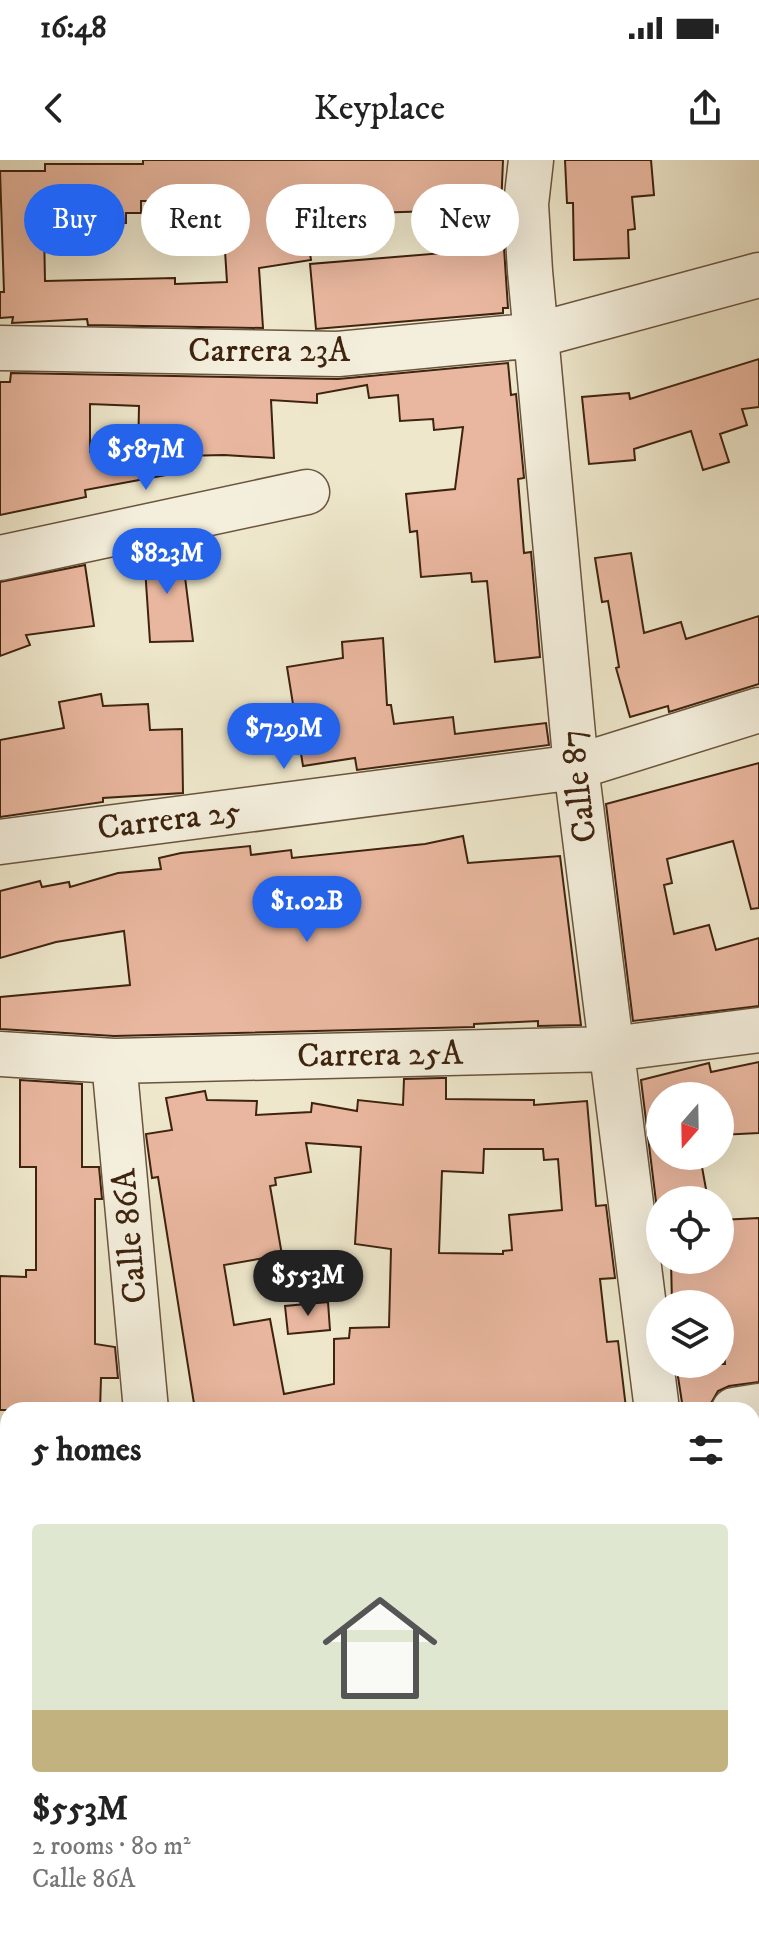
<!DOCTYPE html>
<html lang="en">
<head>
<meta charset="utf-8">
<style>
  :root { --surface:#fff; --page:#f2f2f2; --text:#222; --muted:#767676; --line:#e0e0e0; --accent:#2563eb }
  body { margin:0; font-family:"IM FELL DW Pica",serif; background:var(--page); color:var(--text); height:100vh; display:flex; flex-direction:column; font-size:30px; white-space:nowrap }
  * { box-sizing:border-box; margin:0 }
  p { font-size:26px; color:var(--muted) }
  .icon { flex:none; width:44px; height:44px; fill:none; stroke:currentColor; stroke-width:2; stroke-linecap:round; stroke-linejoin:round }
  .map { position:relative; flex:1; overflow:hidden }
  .side { position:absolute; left:0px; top:1242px; width:760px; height:536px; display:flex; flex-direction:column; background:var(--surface); border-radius:24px 24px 0 0; box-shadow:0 8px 32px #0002 }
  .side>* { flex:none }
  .top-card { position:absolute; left:24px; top:24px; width:712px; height:72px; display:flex; gap:16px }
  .needle { width:52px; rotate:200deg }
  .buttons { position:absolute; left:646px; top:922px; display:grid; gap:16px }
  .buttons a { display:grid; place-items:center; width:88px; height:88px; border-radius:50%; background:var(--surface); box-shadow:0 8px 32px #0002; font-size:40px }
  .price { position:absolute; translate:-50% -68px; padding:0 18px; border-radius:28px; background:var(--accent); color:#fff; font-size:26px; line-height:52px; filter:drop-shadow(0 2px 4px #0008) }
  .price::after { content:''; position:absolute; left:50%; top:48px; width:24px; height:18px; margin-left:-12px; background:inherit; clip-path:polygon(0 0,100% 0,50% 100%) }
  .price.selected { background:#222; color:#fff }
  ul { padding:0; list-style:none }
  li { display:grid; align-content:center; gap:16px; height:424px; padding:0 32px }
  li+li { border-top:2px solid var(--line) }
  li span { display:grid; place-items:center; height:248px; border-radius:8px; color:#555 }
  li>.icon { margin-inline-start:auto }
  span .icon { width:144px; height:144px; fill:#fffc; stroke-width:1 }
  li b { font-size:34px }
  h2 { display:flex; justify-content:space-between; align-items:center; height:96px; padding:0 32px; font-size:34px }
  .pill { padding:0 28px; border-radius:36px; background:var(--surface); box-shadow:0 8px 32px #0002; font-size:28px; line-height:72px }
  .pill.selected { background:var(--accent); color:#fff }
  .status { display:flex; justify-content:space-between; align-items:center; height:56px; padding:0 40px; background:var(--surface); direction:ltr }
  .status svg { height:22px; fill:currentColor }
  header { display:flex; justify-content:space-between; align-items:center; height:104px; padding:0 32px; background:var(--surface); font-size:36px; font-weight:600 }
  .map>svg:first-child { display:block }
  .building { fill:#e9b79f; stroke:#3e230e; stroke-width:2; fill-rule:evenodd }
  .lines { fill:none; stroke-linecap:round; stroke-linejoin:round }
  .minor-casing { stroke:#6a543d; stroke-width:47 }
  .path { stroke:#3e230e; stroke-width:5; stroke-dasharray:6 4; stroke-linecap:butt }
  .minor { stroke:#f4efdd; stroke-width:44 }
  .labels { text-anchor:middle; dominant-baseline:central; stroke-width:6; stroke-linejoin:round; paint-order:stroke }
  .street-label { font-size:34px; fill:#3e230e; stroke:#f4efdd }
</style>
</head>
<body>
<div class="status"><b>16:48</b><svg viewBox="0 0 49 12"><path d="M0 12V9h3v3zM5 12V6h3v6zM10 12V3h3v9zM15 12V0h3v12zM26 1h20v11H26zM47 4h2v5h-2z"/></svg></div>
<header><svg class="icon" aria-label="back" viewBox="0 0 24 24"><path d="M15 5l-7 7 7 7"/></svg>Keyplace<svg class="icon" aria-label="share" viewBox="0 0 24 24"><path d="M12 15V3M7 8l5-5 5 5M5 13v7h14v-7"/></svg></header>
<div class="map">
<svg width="759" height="1778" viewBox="0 0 759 1778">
  <rect width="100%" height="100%" fill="#eee7cb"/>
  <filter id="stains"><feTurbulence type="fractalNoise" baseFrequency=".0025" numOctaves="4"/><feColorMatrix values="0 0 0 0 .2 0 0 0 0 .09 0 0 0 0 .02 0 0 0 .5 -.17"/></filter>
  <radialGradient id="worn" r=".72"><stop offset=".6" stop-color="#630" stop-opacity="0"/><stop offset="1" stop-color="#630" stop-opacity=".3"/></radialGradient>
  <!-- building -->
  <path class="building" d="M143,0H503L501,49L304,55L311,100L259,108L263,168L88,165L87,159L12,163L13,157L0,158V132H4L0,11H45V4H143ZM141,41H194V60H223L227,122L175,124V118L45,121L44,68L126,63V53H141Z
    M565,0H651L654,35L632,37L635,69L628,70L629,98L574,100L573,43H567Z
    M504,88L508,148H503V153L316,169L310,104Z
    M759,199V247L742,249L747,265L720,274L729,302L703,310L691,271L634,289L635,300L589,304L582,237L629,233L630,239Z
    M508,203L511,235L516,234L524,318L518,319L524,393L531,392L540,497L495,502L487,421L472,422L471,413L421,417L417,371L410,372L406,334L455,329L463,267L434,270L433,259L400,261L398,235L369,238L367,225L317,234V243L271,240L274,298L224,295L138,297L139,246L90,244V292L193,310L85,330L86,337L0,355V222H10L11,213L338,219Z
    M181,385L193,481L150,482L144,393Z
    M631,393L644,473L681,462L686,479L759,456V524L669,552L668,546L630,557L616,508L619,507L608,441L602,442L595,398Z
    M85,405L94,466L26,475L30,485L0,496V422Z
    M383,478L387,545H391L394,564L453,557L455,574L546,563L549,585L357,610L355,598L303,606L287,507L343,498L342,482Z
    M101,534L103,546L148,544L150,570L182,569L183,633L103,638V642L0,657V580L64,568L59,542Z
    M759,603V748L751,749L733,681L667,699L672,723L664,725L674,774L709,765L716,790L759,778V846L633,861L606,644Z
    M463,676L468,703L560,696L581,865L538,866V861L474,864V867L114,876L0,869V837L130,825L124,771L56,782L0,798V731L40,721L42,727L69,722L70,727L118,713L161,709L159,698L181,693L250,686L251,695L291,690L292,698L425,684Z
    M759,902V973L720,975V936H660V996H700L708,1040H660V1074L641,920L709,903L711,912Z
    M442,918H446V939L534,940V945L587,941L596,1046L606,1045L615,1118L600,1119L607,1182L618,1181L626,1248L494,1250L493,1245L433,1250H195L158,1017L152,1018L147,982L146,974L172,970L166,938L205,931L207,940L257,941L256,955L311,952L312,943L357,951L358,940L403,945L404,919ZM306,983L361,987L355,1084L391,1089L389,1167L350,1168L349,1178L334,1179V1224L284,1234L270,1159L234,1165L224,1105L282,1095L270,1026L276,1025L275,1018L311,1012ZM484,989H543L544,1000L558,999L562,1050L509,1055L512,1090L503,1091V1094L439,1093L442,1011L483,1013Z
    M20,920L82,924V1007H99L102,1039H95V1184L115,1187L118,1218H101L100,1250H0V1116L26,1117V1110H36V1007H20Z
    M759,1058V1222L729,1226L718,1231L710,1245L683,1249L676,1204H725L720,1144H672L671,1100H720V1060Z
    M328,1142L330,1170L288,1174L285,1146Z"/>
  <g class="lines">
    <defs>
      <path id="minor" d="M531,0L526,44L530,111L576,607L657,1250
        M0,188L338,194L537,175L759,115
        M0,398L307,332
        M0,682L576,607L759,550
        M0,894L114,901L612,889L759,870
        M114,901L146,1250
        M734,1250L759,1246
        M0,1323L8,1322
        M752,1597L759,1596
        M0,1774L154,1778
        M678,1778L712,1777"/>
    </defs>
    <!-- minor casing -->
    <use href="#minor" class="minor-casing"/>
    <!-- path -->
    <path class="path" d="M0,1626L8,1627
      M209,1778L210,1770
      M327,1778V1770"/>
    <!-- minor -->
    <use href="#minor" class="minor"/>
  </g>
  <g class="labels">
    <!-- street labels -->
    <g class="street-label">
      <text x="269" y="191">Carrera 23A</text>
      <text transform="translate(579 626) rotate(-97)">Calle 87</text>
      <text transform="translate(169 660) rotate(-7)">Carrera 25</text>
      <text transform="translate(380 895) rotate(-1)">Carrera 25A</text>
      <text transform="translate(130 1076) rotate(-95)">Calle 86A</text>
    </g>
  </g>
  <rect width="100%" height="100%" filter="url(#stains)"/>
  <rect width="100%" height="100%" fill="url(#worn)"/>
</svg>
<div class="buttons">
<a><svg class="needle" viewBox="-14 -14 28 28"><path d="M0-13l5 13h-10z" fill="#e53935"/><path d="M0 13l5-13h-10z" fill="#767676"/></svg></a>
<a><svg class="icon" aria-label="locate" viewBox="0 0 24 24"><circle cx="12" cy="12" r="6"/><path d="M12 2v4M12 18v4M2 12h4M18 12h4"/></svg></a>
<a><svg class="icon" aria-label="layers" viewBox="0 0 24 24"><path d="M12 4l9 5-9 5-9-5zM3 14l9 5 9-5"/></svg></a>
</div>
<b class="price" style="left:146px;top:332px">$587M</b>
<b class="price" style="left:167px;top:436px">$823M</b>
<b class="price" style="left:284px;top:611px">$729M</b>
<b class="price" style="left:307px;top:784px">$1.02B</b>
<b class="price selected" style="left:308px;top:1158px">$553M</b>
<div class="top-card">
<a class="pill selected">Buy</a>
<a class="pill">Rent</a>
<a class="pill">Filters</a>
<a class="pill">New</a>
</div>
<section class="side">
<h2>5 homes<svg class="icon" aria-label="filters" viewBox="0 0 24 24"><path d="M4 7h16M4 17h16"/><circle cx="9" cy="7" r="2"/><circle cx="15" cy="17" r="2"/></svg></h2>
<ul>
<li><span style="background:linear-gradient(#dfe7d0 75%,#c2b280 0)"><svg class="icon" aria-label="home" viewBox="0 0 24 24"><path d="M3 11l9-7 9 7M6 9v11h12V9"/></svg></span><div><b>$553M</b><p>2 rooms · 80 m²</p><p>Calle 86A</p></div></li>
</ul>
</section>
</div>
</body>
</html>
